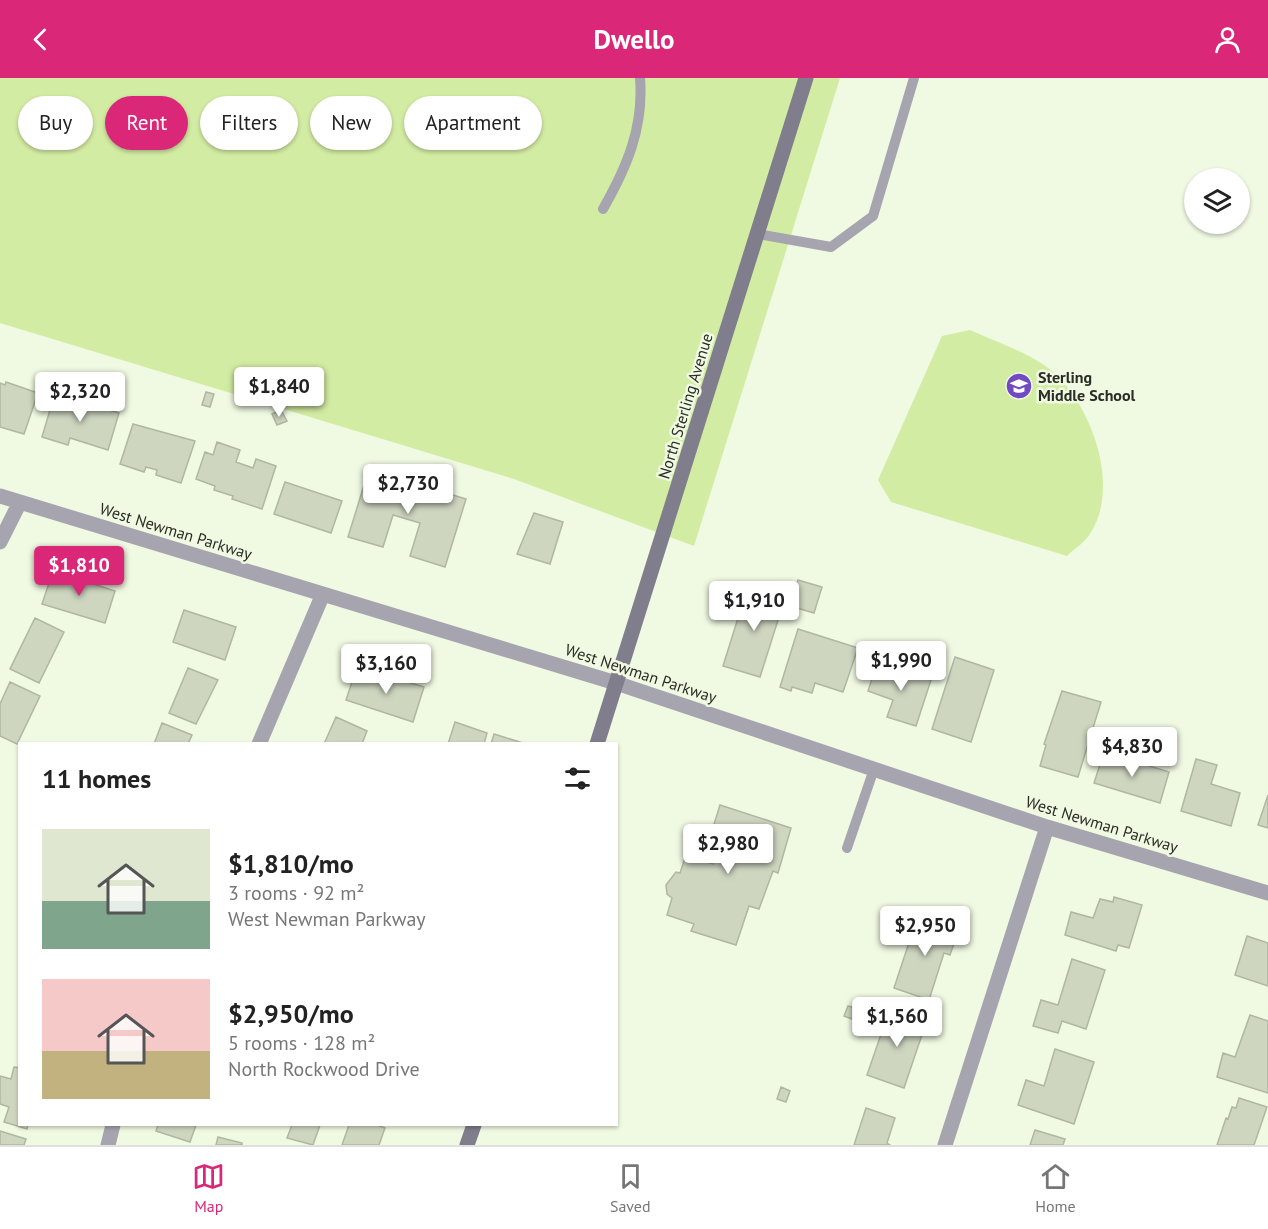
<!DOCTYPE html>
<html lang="en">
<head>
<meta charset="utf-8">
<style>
  :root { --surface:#fff; --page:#f6f6f6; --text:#222; --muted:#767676; --line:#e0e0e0; --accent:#db2777 }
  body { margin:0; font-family:"PT Sans",sans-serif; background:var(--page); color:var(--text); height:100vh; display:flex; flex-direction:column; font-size:22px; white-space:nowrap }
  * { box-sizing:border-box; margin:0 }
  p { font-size:20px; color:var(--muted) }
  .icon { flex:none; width:33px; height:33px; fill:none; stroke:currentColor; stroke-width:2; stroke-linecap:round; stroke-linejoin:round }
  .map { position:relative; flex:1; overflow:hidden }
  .panel { position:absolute; left:18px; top:664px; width:600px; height:384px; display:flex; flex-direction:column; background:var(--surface); border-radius:0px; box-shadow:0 2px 4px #0004 }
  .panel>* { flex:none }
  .hud { position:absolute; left:18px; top:18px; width:600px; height:54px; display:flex; gap:12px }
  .controls { position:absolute; left:1184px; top:90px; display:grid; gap:12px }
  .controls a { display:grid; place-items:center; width:66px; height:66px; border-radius:50%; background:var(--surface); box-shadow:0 2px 4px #0004; font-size:30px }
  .price { position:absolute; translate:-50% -51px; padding:0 14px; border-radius:6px; background:#fff; color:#222; font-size:20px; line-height:39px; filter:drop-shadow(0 2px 3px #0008) }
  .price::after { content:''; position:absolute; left:50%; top:36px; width:18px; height:14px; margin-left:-9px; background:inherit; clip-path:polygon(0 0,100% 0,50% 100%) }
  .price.current { background:var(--accent); color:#fff }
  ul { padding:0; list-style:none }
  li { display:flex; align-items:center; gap:18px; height:150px; padding:0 24px }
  li span { display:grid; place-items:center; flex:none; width:168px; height:120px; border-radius:0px; color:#555 }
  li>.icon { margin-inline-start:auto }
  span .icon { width:72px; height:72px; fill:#fffc; stroke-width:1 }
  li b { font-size:26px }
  h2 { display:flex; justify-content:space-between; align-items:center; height:72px; padding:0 24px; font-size:26px }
  .pill { padding:0 21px; border-radius:27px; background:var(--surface); box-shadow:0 2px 4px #0004; font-size:21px; line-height:54px }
  .pill.current { background:var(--accent); color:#fff }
  header { display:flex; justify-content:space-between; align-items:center; height:78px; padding:0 24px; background:var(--accent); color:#fff; font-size:27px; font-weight:600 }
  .tab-bar { display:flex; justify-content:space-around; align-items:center; height:84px; border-top:2px solid var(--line); background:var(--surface); font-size:16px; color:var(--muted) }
  .tab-bar a { display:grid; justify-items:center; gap:3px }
  .tab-bar .current { color:var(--accent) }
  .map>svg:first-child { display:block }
  .green { fill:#d3eca3 }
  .building { fill:#ced6c0; stroke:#afb7a2; stroke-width:1.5 }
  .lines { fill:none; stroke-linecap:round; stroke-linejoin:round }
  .service { stroke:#a6a4ae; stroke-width:10 }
  .minor { stroke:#a6a4ae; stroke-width:15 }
  .secondary { stroke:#807e8c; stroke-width:15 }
  .labels { text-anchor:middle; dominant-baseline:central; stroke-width:5; stroke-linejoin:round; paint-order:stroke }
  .poi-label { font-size:16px; font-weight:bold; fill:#2a2d25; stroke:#f0f9e2; text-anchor:start }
  .street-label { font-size:16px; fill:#2a2d25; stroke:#f0f9e2 }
</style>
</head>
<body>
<header><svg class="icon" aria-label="back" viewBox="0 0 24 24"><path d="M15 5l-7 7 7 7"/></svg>Dwello<svg class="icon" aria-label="person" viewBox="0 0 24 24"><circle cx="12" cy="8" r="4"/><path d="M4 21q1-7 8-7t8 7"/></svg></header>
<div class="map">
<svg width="1268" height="1067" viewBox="0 0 1268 1067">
  <rect width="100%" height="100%" fill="#f0f9e2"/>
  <!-- green -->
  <path class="green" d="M0,0H840L694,468L514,401L0,245Z
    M970,252C996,264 1030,275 1052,293C1092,328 1121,408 1090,456C1085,464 1074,471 1067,478L891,424L878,402L942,258Z"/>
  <!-- building -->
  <path class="building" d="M6,304L38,315L24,356L0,349V305L5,307Z
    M206,314L214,316L210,329L202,327Z
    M55,315L119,335L108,372L70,360L68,367L42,359Z
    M281,332L287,343L277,347L272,336Z
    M133,346L195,363L181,405L156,397L157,392L146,389L144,394L120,386Z
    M217,364L240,372L236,384L253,390L256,381L276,388L262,431L232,421L233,418L214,412L215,408L196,401L205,374L213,377Z
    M369,391L466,421L445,489L410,478L420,445L393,437L383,469L348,459Z
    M285,404L342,423L331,455L274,436Z
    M534,435L563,444L550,486L517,476Z
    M53,493L115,513L105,545L42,526Z
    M798,502L822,509L814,535L790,528Z
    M748,508L785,520L760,599L723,588Z
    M184,532L236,549L225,582L173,564Z
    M35,540L64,554L39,605L10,591Z
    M798,551L858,570L843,614L815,605L812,615L792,609L791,613L780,609Z
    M955,579L994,592L971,664L932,651Z
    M877,585L931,602L916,648L887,639L893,622L868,613Z
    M188,590L218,602L196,646L169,635Z
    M356,592L393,604L394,600L424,609L413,644L346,622Z
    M10,604L40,618L17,666L0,658V626Z
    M1062,613L1101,624L1078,699L1040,688L1046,667L1044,666Z
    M336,639L367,653L362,666H324Z
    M455,644L487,655L484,666H448Z
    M162,645L192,657L188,666H154Z
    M494,656L526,666H491Z
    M1104,674L1169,694L1160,725L1094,705Z
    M1196,681L1217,687L1211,706L1240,715L1231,748L1181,733Z
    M1268,717V750L1258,747Z
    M720,727L791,750L778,795L773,793L759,831L749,828L736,867L691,853L694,846L667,837L672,820L667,816L666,807L676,794L680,795L686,777L713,786L716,775L706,772Z
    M1114,819L1142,827L1129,870L1118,867L1116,873L1065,857L1071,834L1093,840L1100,821L1113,824Z
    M918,837L959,851L950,877L944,875L929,922L894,910Z
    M1247,858L1268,865V908L1235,897Z
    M1072,881L1105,892L1086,951L1062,943L1058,955L1033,948L1041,922L1058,927Z
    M848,928L856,930L852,941L844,938Z
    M890,930L927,942L904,1010L867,997Z
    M1250,937L1268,943V1015L1217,999L1223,975L1235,979Z
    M1055,971L1094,984L1074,1046L1018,1027L1026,1002L1044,1008Z
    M14,989L20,990V1047H28L27,1051L4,1044L9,1029L0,1026V998L11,1001Z
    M781,1009L790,1013L786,1024L777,1021Z
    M1239,1020L1267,1029L1254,1067H1217L1226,1040L1228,1041L1232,1029L1236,1030Z
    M866,1030L895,1040L887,1065L890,1067H854Z
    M158,1047H196L190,1064L156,1053Z
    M292,1047H320L313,1067L287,1060Z
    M349,1047H377L385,1050L379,1067H342Z
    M1035,1052L1065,1061L1063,1067H1030Z
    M0,1053L26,1061L24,1067H0Z
    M218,1059L242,1065V1067H216Z"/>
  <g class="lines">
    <!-- service -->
    <path class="service" d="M603,131C627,89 644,49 640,0
      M758,156L831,169L873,138L914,0
      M847,770L874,691"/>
    <!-- minor -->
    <path class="minor" d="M0,418L616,605L1047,749L1268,815
      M0,464L20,424
      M259,666L323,516
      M108,1067L113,1047
      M945,1067L1047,749"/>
    <!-- secondary -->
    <path class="secondary" d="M597,666L806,0
      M467,1067L474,1047"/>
  </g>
  <!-- icons -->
  <defs>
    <symbol id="school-disc" viewBox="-11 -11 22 22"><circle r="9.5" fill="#714ac2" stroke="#f0f9e2"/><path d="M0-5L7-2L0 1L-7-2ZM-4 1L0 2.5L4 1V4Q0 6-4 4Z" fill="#fff"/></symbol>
  </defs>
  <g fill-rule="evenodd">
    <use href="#school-disc" x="1004" y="293" width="30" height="30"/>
  </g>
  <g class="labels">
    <!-- poi labels -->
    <g class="poi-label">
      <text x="1038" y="299">Sterling<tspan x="1038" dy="18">Middle School</tspan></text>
    </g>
    <!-- street labels -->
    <g class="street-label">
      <text transform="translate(685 328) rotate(-73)">North Sterling Avenue</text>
      <text transform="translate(176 453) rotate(17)">West Newman Parkway</text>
      <text transform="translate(641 595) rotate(18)">West Newman Parkway</text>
      <text transform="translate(1102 746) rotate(17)">West Newman Parkway</text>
    </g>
  </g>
</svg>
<div class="controls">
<a><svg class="icon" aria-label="layers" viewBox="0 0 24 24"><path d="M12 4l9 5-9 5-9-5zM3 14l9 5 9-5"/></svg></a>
</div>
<b class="price" style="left:279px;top:340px">$1,840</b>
<b class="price" style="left:80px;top:345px">$2,320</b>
<b class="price" style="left:408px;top:437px">$2,730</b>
<b class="price current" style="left:79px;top:519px">$1,810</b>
<b class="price" style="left:754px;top:554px">$1,910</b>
<b class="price" style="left:901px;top:614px">$1,990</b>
<b class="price" style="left:386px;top:617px">$3,160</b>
<b class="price" style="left:1132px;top:700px">$4,830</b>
<b class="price" style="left:728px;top:797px">$2,980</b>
<b class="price" style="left:925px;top:879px">$2,950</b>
<b class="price" style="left:897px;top:970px">$1,560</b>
<div class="hud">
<a class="pill">Buy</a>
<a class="pill current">Rent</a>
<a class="pill">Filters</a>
<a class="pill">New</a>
<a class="pill">Apartment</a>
</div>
<section class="panel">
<h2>11 homes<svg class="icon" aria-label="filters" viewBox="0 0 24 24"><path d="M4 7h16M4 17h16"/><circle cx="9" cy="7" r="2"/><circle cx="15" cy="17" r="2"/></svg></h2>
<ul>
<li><span style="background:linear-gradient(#dfe7d0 60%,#7fa58c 0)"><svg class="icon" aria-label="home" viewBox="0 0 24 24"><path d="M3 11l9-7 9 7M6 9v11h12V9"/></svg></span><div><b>$1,810/mo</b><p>3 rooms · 92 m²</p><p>West Newman Parkway</p></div></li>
<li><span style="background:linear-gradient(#f6c9c9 60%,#c2b280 0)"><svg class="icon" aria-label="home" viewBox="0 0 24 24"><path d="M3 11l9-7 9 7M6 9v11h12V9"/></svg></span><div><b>$2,950/mo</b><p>5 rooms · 128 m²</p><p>North Rockwood Drive</p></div></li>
</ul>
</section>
</div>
<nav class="tab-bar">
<a class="current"><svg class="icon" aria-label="map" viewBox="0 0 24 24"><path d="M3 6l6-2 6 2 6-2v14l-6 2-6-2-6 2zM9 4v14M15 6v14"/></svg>Map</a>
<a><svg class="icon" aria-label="saved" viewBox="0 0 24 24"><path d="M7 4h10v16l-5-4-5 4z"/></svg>Saved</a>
<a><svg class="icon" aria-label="home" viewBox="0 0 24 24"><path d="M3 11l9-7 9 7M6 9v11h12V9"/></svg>Home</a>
</nav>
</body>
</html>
